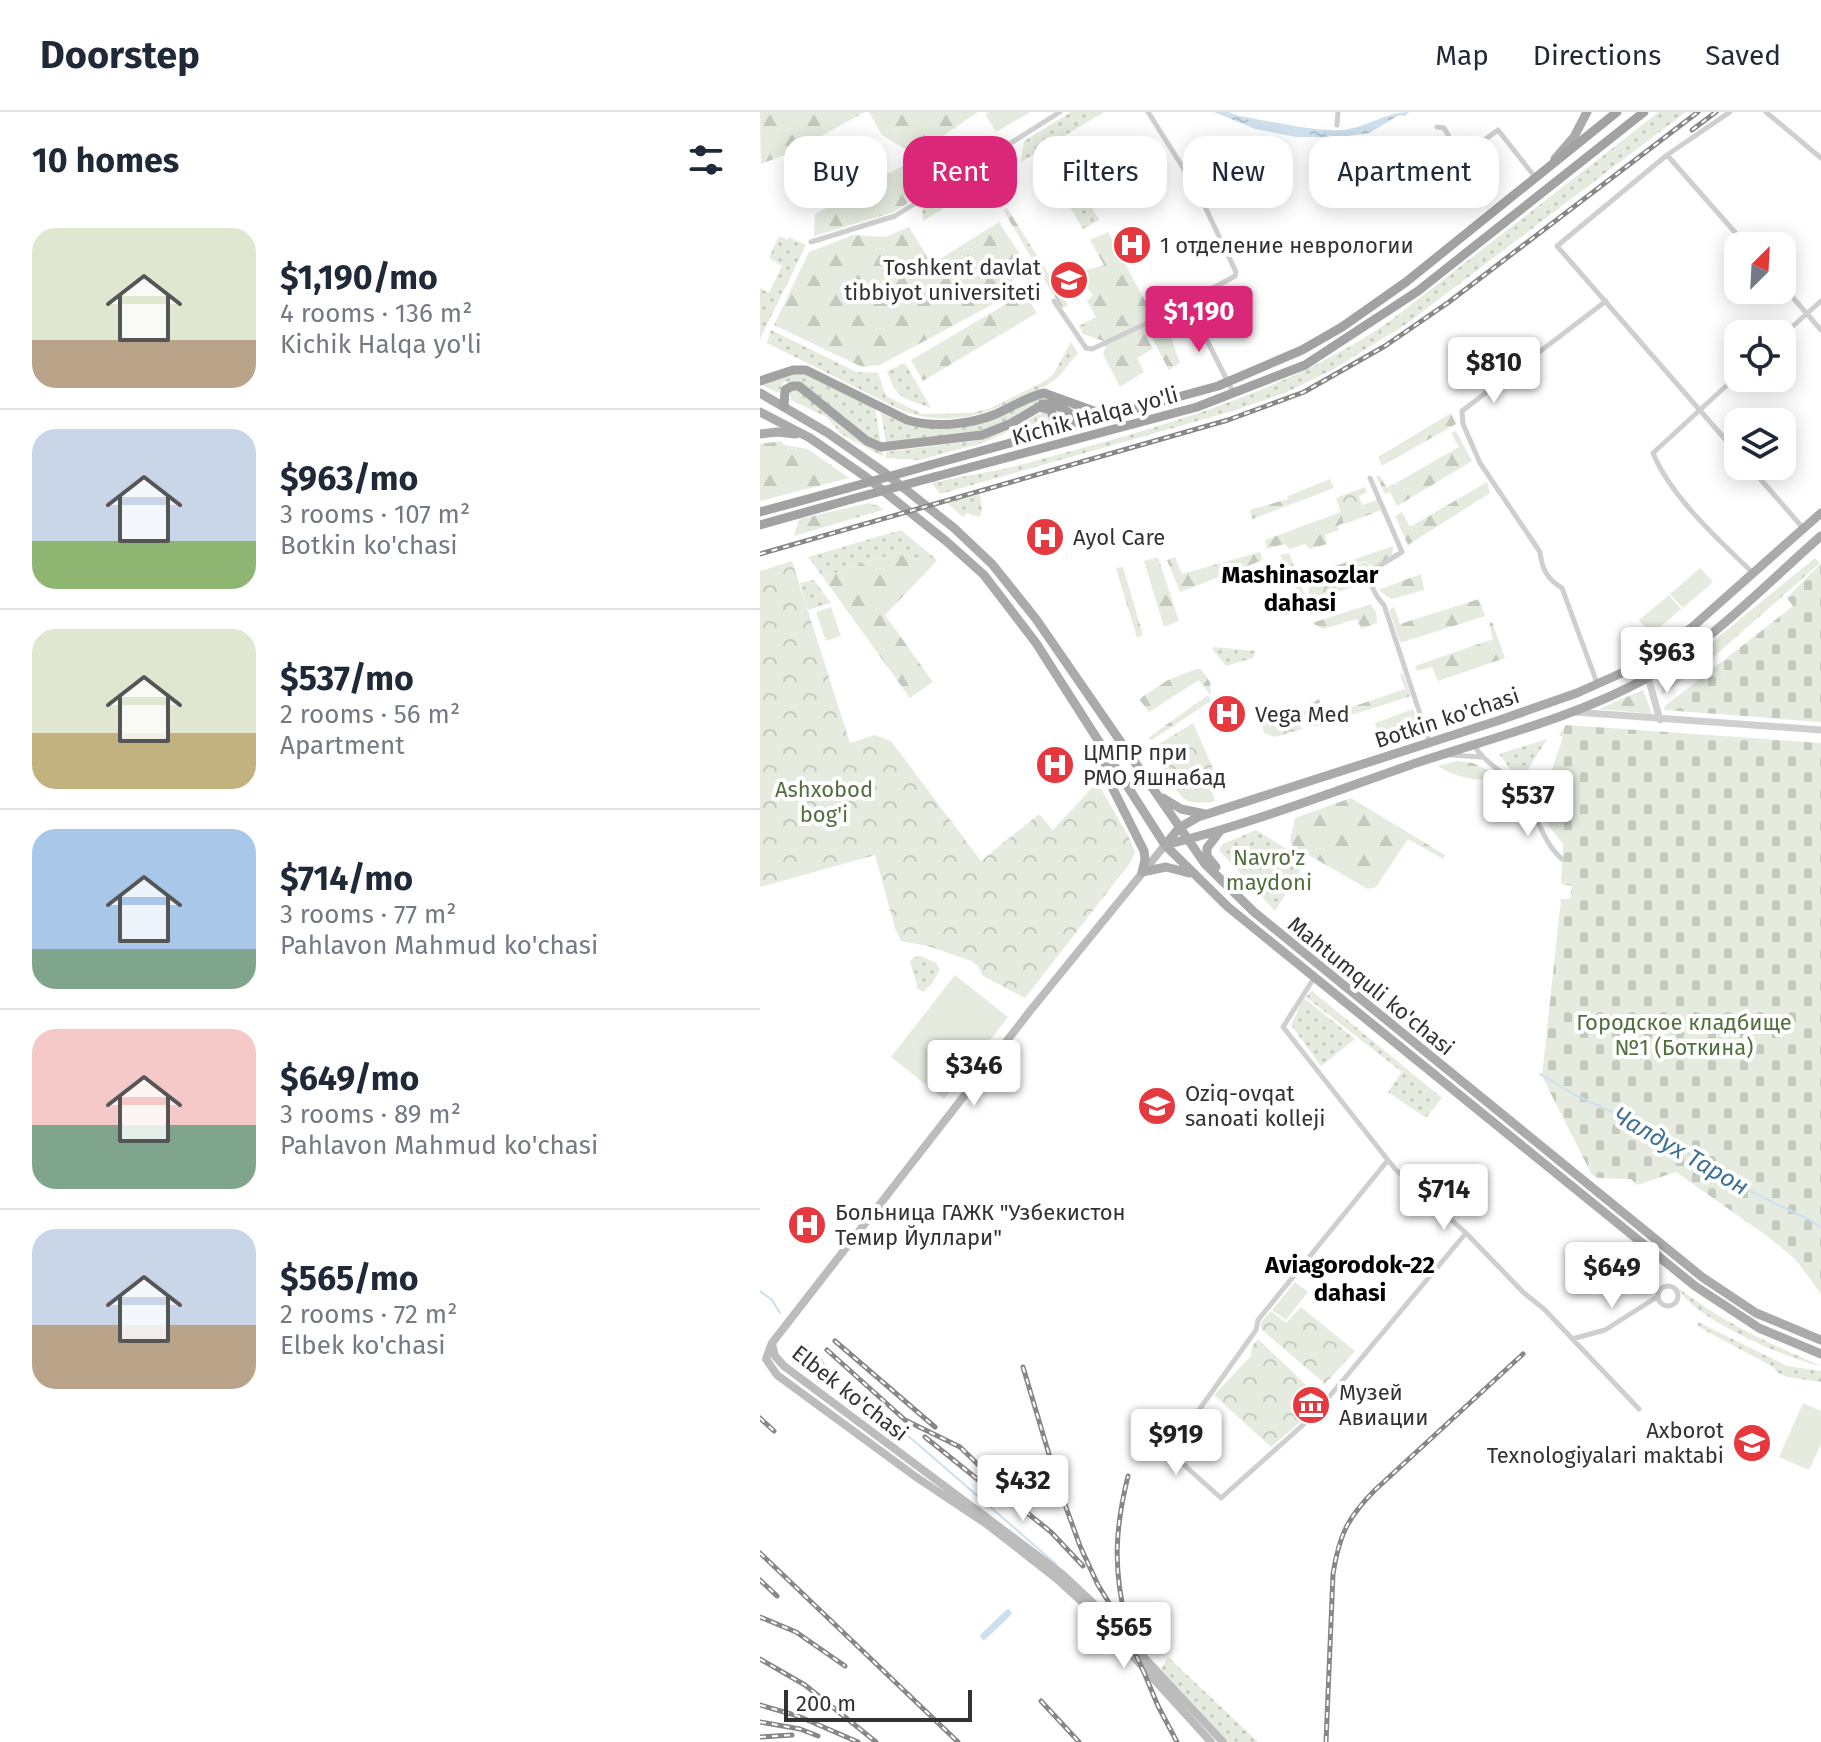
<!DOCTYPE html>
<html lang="en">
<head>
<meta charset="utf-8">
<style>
  :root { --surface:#fff; --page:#f6f6f7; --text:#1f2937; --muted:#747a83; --line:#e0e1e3; --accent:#db2777 }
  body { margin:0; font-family:"Fira Sans",sans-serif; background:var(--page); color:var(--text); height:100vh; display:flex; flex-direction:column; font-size:30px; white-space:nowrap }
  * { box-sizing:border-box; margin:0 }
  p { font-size:26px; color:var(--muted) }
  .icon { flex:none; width:44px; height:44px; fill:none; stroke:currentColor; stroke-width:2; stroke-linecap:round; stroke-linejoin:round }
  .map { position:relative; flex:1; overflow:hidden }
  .sheet { display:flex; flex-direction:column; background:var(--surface); width:760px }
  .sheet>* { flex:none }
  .top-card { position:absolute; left:24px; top:24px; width:760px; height:72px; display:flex; gap:16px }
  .needle { width:52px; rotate:24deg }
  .fabs { position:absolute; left:964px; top:120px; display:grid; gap:16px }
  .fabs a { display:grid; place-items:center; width:72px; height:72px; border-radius:16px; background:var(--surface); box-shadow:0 4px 20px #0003; font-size:40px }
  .scale { position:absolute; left:24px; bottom:20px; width:188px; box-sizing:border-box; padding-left:8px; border:4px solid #323232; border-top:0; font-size:22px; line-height:28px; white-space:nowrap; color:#323232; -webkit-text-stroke:6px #fff; paint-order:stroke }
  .price { position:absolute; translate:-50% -68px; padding:0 18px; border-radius:8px; background:#fff; color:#222; font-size:26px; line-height:52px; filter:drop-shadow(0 2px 4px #0008) }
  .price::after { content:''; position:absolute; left:50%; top:48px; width:24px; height:18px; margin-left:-12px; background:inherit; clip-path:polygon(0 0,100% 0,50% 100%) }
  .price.selected { background:var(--accent); color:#fff }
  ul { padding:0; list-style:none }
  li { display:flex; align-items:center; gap:24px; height:200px; padding:0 32px }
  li+li { border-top:2px solid var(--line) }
  li span { display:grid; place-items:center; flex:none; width:224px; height:160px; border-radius:24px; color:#555 }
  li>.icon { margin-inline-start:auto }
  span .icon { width:96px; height:96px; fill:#fffc; stroke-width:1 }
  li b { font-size:34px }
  h2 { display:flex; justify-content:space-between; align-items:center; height:96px; padding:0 32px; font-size:34px }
  .tag { padding:0 28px; border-radius:24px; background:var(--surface); box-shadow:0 4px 20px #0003; font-size:28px; line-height:72px }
  .tag.selected { background:var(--accent); color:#fff }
  header { display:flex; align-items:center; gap:48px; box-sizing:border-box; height:112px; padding:0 40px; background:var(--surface); border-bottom:2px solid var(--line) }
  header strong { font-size:38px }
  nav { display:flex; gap:44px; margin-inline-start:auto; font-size:28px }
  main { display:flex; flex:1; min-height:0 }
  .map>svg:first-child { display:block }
  .grass { fill:url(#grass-dots) }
  .forest { fill:url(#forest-firs) }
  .cemetery { fill:url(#cemetery-stones) }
  .park { fill:url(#park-crowns) }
  .pitch { fill:#e5ebde }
  .water { fill:url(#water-ripples) }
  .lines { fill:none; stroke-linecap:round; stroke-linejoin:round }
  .stream { stroke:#cee0ed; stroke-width:2 }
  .canal { stroke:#cee0ed; stroke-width:7 }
  .minor { stroke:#cfcfcf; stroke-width:5 }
  .tertiary { stroke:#cfcfcf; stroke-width:7 }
  .secondary { stroke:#bcbcbc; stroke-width:8 }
  .primary { stroke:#aaa; stroke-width:9 }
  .trunk { stroke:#a2a2a2; stroke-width:9 }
  .rail-casing { stroke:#878787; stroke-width:5 }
  .rail { stroke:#fff; stroke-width:2; stroke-dasharray:6; stroke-linecap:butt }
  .trunk-bridge { stroke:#a2a2a2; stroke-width:9 }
  .labels { text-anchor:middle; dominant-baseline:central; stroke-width:8; stroke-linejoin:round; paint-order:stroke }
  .poi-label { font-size:22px; fill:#323232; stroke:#fff; text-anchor:start }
  .street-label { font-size:22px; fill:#323232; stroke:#fff }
  .park-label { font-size:22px; fill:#536f3e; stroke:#fff }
  .neighbourhood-label { font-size:24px; font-weight:bold; fill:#000; stroke:#fff }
  .water-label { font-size:24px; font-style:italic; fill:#3f7196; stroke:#fff }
</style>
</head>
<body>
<header>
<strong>Doorstep</strong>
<nav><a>Map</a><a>Directions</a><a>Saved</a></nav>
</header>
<main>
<section class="sheet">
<h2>10 homes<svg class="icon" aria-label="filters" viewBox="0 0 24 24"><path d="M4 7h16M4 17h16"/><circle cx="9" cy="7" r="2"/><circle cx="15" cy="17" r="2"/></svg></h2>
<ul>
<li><span style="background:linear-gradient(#dfe7d0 70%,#b9a48a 0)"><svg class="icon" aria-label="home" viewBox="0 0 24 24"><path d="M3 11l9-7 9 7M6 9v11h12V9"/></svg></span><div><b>$1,190/mo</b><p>4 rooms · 136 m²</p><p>Kichik Halqa yo'li</p></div></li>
<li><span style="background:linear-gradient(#c9d6e8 70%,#8fb573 0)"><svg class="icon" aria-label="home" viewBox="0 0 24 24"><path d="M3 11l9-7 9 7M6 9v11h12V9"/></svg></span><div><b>$963/mo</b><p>3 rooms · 107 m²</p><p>Botkin ko'chasi</p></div></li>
<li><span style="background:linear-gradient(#dfe7d0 65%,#c2b280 0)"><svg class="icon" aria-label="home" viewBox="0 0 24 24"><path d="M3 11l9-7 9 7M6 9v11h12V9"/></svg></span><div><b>$537/mo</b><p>2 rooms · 56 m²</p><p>Apartment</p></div></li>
<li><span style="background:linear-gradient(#a9c7e8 75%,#7fa58c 0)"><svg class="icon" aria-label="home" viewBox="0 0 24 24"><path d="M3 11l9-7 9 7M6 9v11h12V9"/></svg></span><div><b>$714/mo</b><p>3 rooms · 77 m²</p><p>Pahlavon Mahmud ko'chasi</p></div></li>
<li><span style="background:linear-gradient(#f6c9c9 60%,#7fa58c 0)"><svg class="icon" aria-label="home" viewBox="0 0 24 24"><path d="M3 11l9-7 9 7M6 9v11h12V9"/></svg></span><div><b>$649/mo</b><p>3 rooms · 89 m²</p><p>Pahlavon Mahmud ko'chasi</p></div></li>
<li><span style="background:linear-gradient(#c9d6e8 60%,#b9a48a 0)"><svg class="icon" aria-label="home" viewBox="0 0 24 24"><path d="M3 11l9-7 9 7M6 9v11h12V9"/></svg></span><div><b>$565/mo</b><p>2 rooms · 72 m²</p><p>Elbek ko'chasi</p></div></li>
</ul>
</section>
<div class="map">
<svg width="1061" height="1630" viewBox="0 0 1061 1630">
  <defs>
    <pattern id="grass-dots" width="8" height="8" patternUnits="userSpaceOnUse" patternTransform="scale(2)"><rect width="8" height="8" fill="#e5ebde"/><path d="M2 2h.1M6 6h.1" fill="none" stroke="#c5cabf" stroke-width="1.8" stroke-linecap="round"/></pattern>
    <pattern id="forest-firs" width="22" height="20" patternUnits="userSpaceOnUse" patternTransform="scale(2)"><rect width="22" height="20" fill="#e5ebde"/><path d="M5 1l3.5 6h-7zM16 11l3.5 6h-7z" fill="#c5cabf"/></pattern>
    <pattern id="cemetery-stones" width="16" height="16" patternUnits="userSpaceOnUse" patternTransform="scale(2)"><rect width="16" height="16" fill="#e5ebde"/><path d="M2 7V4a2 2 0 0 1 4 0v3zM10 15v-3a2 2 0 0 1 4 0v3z" fill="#c5cabf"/></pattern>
    <pattern id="park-crowns" width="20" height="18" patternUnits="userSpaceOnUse" patternTransform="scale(2)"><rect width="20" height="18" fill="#e5ebde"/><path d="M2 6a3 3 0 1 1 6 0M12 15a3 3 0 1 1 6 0" fill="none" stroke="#c5cabf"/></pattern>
    <pattern id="water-ripples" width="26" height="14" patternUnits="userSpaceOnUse" patternTransform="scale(2)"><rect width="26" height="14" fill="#cee0ed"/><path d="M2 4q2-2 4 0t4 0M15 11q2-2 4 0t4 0" fill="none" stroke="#b1c1cc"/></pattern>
  </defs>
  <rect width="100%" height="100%" fill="#fff"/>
  <!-- grass -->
  <path class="grass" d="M311,0H344L261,50L264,29Z
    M899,0H926L645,213L572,258L527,280L473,299L180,382L172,371C200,364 228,361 256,354C385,319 518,286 630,209Z
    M206,65L222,72L163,109L162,97L165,91Z
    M316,69L339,108L323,117L300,78Z
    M19,124L28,128L29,125L46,133L0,227V176L9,181L22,154L9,146Z
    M11,218L97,260L118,261L126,284L162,302L212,301L231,296L285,269L294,261L311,230L318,242C310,249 305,259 297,266C288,274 274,279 264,284C222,304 189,315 143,299L7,231Z
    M145,251L171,296C144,286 136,288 127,259Z
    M35,260H42L115,296L121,331L109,327L85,305L37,269L24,270L18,281L0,272Z
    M35,276L122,339L124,345L81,322L68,306L31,288L29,279Z
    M282,284L322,300L318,302L296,289L284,287L249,309L215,322L126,332L121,301L147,312L176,316Z
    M283,300L288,302L287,310L258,315L225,330L160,348L126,346V340L214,329L244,320Z
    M220,382L222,399L219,405L207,401L203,405L187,391Z
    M141,418L177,448L172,454L140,440L63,465L48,445Z
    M54,468L71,491L48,498L40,471Z
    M454,535L496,539L493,546L466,554L452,537Z
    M787,627L769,656L768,665L761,669L754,666L755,663L739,642Z
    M496,718L546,749L515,799L459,738L463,732Z
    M161,844L176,851L180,858L173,870L163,880L158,877L150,850L154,845Z
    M552,879L682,986L666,1006L628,980L642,960L546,885Z
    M544,886L595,927L561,954L531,913Z
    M917,1175C964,1211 1008,1231 1061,1254C1029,1248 930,1205 917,1175Z
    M938,1210L1027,1254L1061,1259V1270L1027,1265L1016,1260L1015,1256L937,1214Z
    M408,1545L498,1630H468L401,1557Z"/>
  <!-- forest -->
  <path class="forest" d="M0,0H105L30,41L1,52Z
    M109,0H218L155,43L122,23Z
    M148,51L153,52L169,77L134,100L54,124L55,102Z
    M247,96L308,193L302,197L243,98Z
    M239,110L265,150L239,189L120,253L102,255L14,213L49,140L93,123L125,125L149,115L172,152Z
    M348,120L397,211L409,206L410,223L420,251L409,258L391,224L388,226L393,237L377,246L384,260L360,275L343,242L346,235L343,229L323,222L319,214L336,205L327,189L333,183L317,161L344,153L330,128Z
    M270,190L277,201L163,269L151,248L248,191Z
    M691,301L696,312L622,354L618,345Z
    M696,319L712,349L637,394L630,380L625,382L616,364L619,363L627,376L699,335L691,321Z
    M21,329L24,333L48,337L89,366L0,389V332Z
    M570,367L574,376L492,407L490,398L528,387V384Z
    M727,370L730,381L648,433L635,404L642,400L650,415Z
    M109,391L119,394L123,398L34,424L39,407Z
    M581,400L584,411L577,414L579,418L565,423L567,432L550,437L545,432L530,437L524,432L507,437L505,428Z
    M633,434L632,444L614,455L605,449L548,469L547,464Z
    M140,440L172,454L125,503L173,570L150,586L63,465Z
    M500,440L503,448L420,480L407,448L415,445L422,462Z
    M529,441L546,486L537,490L539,484L520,443Z
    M398,445L419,509L404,515L384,449Z
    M1055,446L1060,451L949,549L902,583V571Z
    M363,455L383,523L377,526L356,456Z
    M661,462L664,478L632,487L618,478Z
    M719,487L725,504L643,530H640L629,498L634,495L640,512Z
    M611,492L616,500L617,511L601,517L597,507L563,517L552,511Z
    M732,510L745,546L678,569L672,555L657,559L655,554L733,527L729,511Z
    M436,557H441L450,570L451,584L439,568L389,600L379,587L408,568Z
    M643,561L651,584L560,613L554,614L543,602L550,591L559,587L565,604L645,577L640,562Z
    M883,578L892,602L839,597Z
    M448,583L451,589L392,628L388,626Z
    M697,649L713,651L731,660L732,665C719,672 690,663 678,654Z
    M591,686L685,743L683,747L648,727L616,775L608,777L533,734L530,729L535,706Z"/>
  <!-- cemetery -->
  <path class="cemetery" d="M1061,451V610L904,598L905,594L1033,494L1027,486Z
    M806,613L1061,631V1182L1036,1148L1007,1124L916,1060L877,1073L871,1067L838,1066L832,1063L782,964L801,787H810L812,774L801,772L803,732L785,709L789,704L781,691L803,625L799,623Z"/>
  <!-- park -->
  <path class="park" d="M605,375L607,380L599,384L602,393L617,388L621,398L585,412L576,386Z
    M32,449L90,631L115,623L131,629L221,749L279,702L293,718L337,670L370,727L375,741L370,751L265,886L223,864L218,854L211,849L168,834L141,829L135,816L115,743L0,775V459Z
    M605,450L613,455L606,461L608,470L550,489L548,470Z
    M496,591L534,608L543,617L515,625L504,621Z
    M433,611L455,661L447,664L455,689C445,690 431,693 423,686C416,680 395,644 394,635Z
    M541,1195L595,1239L565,1272L501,1217V1210L511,1199L526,1211Z
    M498,1227L562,1288L549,1303L511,1335L454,1283L491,1244L492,1234Z"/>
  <!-- pitch -->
  <path class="pitch" d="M229,0H269V1L236,20L225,2Z
    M940,456L953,470L923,496L910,482Z
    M909,483L921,497L891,523L879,508Z
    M71,495L81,524L66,529L56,500Z
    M653,597L661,618L622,632L615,611Z
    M195,863L248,905L184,987L131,945Z
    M535,1170L548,1180L526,1208L512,1198Z
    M1043,1291L1061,1299V1332L1049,1358L1019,1345Z"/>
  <!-- water -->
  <path class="water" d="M454,0H468L479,4C505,8 560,21 584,18C607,15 626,0 649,0L645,4L639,3L609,21L580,25H536L495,17Z"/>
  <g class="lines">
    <!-- stream -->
    <path class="stream" d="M780,962L817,984L885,1015L927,1040L957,1063L1052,1109L1061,1116
      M0,1179L12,1188L20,1201
      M47,1233L60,1245L68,1260L119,1303L153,1328L296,1452"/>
    <!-- canal -->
    <path class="canal" d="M224,1524L248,1501"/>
    <!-- minor -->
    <path class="minor" d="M970,0L907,43L797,134L978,342
      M1006,0L1061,46
      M577,13L578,0
      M677,15L684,16L701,45L738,18L775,65
      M907,43L987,134
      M51,130L135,104L300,0
      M1022,173L1061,218
      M294,189L326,236L332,237L398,206L475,164L476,160L437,78L388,0
      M428,191L474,282
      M1022,224L1061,189
      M978,263L893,341C911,385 958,427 993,461
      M989,354L1043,416
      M610,366L642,440L611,459C608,471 616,485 624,493L669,629
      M837,571L802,476C787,467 782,457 780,440L720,351L703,312L702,299L846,189
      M714,633C724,652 750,662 763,682C778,703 782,730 802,747
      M691,643L721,645
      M554,866L523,915L635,1057L706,1121L764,1181L784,1197L879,1297
      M628,1048L498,1208L496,1218L434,1305L417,1303L396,1328L461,1386L553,1304L706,1121
      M898 1184a10 10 0 1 1 20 0a10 10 0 1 1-20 0Z
      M812,1227L845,1218L897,1185"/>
    <!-- tertiary -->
    <path class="tertiary" d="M888,565L900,608
      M815,600L1061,618"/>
    <!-- secondary -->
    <path class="secondary" d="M405,733L270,899L12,1231L6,1247L17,1263L156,1365L228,1413L297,1467L331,1498L451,1630
      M12,1232L15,1244L24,1254L302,1462L335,1493L463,1630"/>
    <!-- primary -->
    <path class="primary" d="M795,47L814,25L827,0
      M0,281L68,321L125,361L194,416L232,452L276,507L445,752L494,800L942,1165L996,1201L1061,1228
      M0,300L50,326L106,365L186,429L224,463L276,531L405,733L468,795L935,1174L999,1216L1061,1242
      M0,322L17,320L36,322
      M337,632L352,675L384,739L385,748L382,760
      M403,686L421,697L445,702
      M405,733L419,716L438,705L740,608L817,581L875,555L930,517L1061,401
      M405,733C491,712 575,679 659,650C735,625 816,605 887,566C952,530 1006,472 1061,424
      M456,755L447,744V736L460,719
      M382,760L406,755L429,761"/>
    <!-- trunk -->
    <path class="trunk" d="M0,269L33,258H46L147,308C175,316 209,313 236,302C252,295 267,285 284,281L345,303
      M282,292C297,290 311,302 322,311
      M24,294L25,278L32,274H39L107,329L121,335L222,323L250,312L279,295L289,297C297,305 293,314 286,321
      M170,353L458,274L542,238L582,215L646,170L857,0
      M174,365L437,295L545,253L658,179L884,0
      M0,400L88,376
      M0,413L92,387"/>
    <defs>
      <path id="rail" d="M932,18L956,0
        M0,442L468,308L544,280L625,234L689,190L938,0
        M75,1229L175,1315
        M67,1238L145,1308L200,1335L265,1398
        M263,1255L299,1376L320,1434L338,1473L361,1510L386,1565
        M0,1306L14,1319
        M165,1325L237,1383
        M256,1392L291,1420L323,1454
        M0,1441L198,1630
        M0,1468L17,1484
        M0,1505L36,1520L85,1554
        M366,1509C353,1456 355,1417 368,1364
        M0,1547L45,1573L116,1630
        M383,1558L398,1594L417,1630
        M281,1589L319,1630
        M0,1593L38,1604L98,1630
        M0,1610L40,1617L58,1624
        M0,1625L32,1623
        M566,1630L573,1462C579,1424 587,1406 615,1378L763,1242"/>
    </defs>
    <!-- rail casing -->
    <use href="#rail" class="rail-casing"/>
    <!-- rail -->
    <use href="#rail" class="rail"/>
    <!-- trunk-bridge -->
    <path class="trunk-bridge" d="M88,376L170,353
      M92,387L174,365"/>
  </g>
  <!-- icons -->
  <defs>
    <symbol id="hospital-disc" viewBox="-11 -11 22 22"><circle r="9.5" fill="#e5383f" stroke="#fff"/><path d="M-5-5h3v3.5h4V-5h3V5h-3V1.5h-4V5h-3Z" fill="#fff"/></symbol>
    <symbol id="university-disc" viewBox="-11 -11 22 22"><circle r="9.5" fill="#e5383f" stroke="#fff"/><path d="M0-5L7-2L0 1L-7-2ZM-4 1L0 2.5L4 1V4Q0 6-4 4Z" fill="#fff"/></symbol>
    <symbol id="museum-disc" viewBox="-11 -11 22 22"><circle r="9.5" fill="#e5383f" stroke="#fff"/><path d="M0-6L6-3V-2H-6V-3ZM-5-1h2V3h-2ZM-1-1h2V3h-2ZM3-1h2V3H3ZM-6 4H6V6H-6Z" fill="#fff"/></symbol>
  </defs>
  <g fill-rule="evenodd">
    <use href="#hospital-disc" x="350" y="111" width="44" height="44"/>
    <use href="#university-disc" x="287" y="146" width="44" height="44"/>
    <use href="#hospital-disc" x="263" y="403" width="44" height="44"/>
    <use href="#hospital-disc" x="445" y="580" width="44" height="44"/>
    <use href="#hospital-disc" x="273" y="631" width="44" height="44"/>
    <use href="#university-disc" x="375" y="972" width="44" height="44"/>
    <use href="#hospital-disc" x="25" y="1091" width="44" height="44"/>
    <use href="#museum-disc" x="529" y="1271" width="44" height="44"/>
    <use href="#university-disc" x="970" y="1309" width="44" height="44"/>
  </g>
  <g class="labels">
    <!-- poi labels -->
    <g class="poi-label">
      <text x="400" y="133">1 отделение неврологии</text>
      <text x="281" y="155" text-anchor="end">Toshkent davlat<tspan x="281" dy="25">tibbiyot universiteti</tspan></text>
      <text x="313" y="425">Ayol Care</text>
      <text x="495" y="602">Vega Med</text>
      <text x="323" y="640">ЦМПР при<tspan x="323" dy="25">РМО Яшнабад</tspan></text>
      <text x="425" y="981">Oziq-ovqat<tspan x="425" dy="25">sanoati kolleji</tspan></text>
      <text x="75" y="1100">Больница ГАЖК "Узбекистон<tspan x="75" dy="25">Темир Йуллари"</tspan></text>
      <text x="579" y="1280">Музей<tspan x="579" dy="25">Авиации</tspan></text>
      <text x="964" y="1318" text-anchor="end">Axborot<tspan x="964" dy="25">Texnologiyalari maktabi</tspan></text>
    </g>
    <!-- street labels -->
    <g class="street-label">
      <text transform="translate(335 304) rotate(-15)">Kichik Halqa yo'li</text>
      <text transform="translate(687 606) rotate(-18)">Botkin ko'chasi</text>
      <text transform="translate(611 874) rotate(39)">Mahtumquli ko'chasi</text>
      <text transform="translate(90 1281) rotate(38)">Elbek ko'chasi</text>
    </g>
    <!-- park labels -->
    <g class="park-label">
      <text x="64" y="677">Ashxobod<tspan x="64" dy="25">bog'i</tspan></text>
      <text x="509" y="745">Navro'z<tspan x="509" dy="25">maydoni</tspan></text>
      <text x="924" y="910">Городское кладбище<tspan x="924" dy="25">№1 (Боткина)</tspan></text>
    </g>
    <!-- neighbourhood labels -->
    <g class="neighbourhood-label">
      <text x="540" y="463">Mashinasozlar<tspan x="540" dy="28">dahasi</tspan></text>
      <text x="590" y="1153">Aviagorodok-22<tspan x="590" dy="28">dahasi</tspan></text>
    </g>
    <!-- water labels -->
    <g class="water-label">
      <text transform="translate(921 1039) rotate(30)">Чалдух Тарон</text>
    </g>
  </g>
</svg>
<div class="fabs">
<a><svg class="needle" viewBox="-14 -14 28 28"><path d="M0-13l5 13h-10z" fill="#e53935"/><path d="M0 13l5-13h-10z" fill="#747a83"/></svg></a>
<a><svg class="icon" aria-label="locate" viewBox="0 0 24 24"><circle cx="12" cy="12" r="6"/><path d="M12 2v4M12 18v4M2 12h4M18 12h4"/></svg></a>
<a><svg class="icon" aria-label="layers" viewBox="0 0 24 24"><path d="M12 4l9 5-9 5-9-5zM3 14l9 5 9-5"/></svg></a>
</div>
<div class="scale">200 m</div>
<b class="price selected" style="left:439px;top:242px">$1,190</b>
<b class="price" style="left:734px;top:293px">$810</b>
<b class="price" style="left:907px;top:583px">$963</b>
<b class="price" style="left:768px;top:726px">$537</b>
<b class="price" style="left:214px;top:996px">$346</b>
<b class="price" style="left:684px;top:1120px">$714</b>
<b class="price" style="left:852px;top:1198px">$649</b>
<b class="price" style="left:416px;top:1365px">$919</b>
<b class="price" style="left:263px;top:1411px">$432</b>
<b class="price" style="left:364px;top:1558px">$565</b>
<div class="top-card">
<a class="tag">Buy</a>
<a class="tag selected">Rent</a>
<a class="tag">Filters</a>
<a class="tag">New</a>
<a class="tag">Apartment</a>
</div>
</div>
</main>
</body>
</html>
